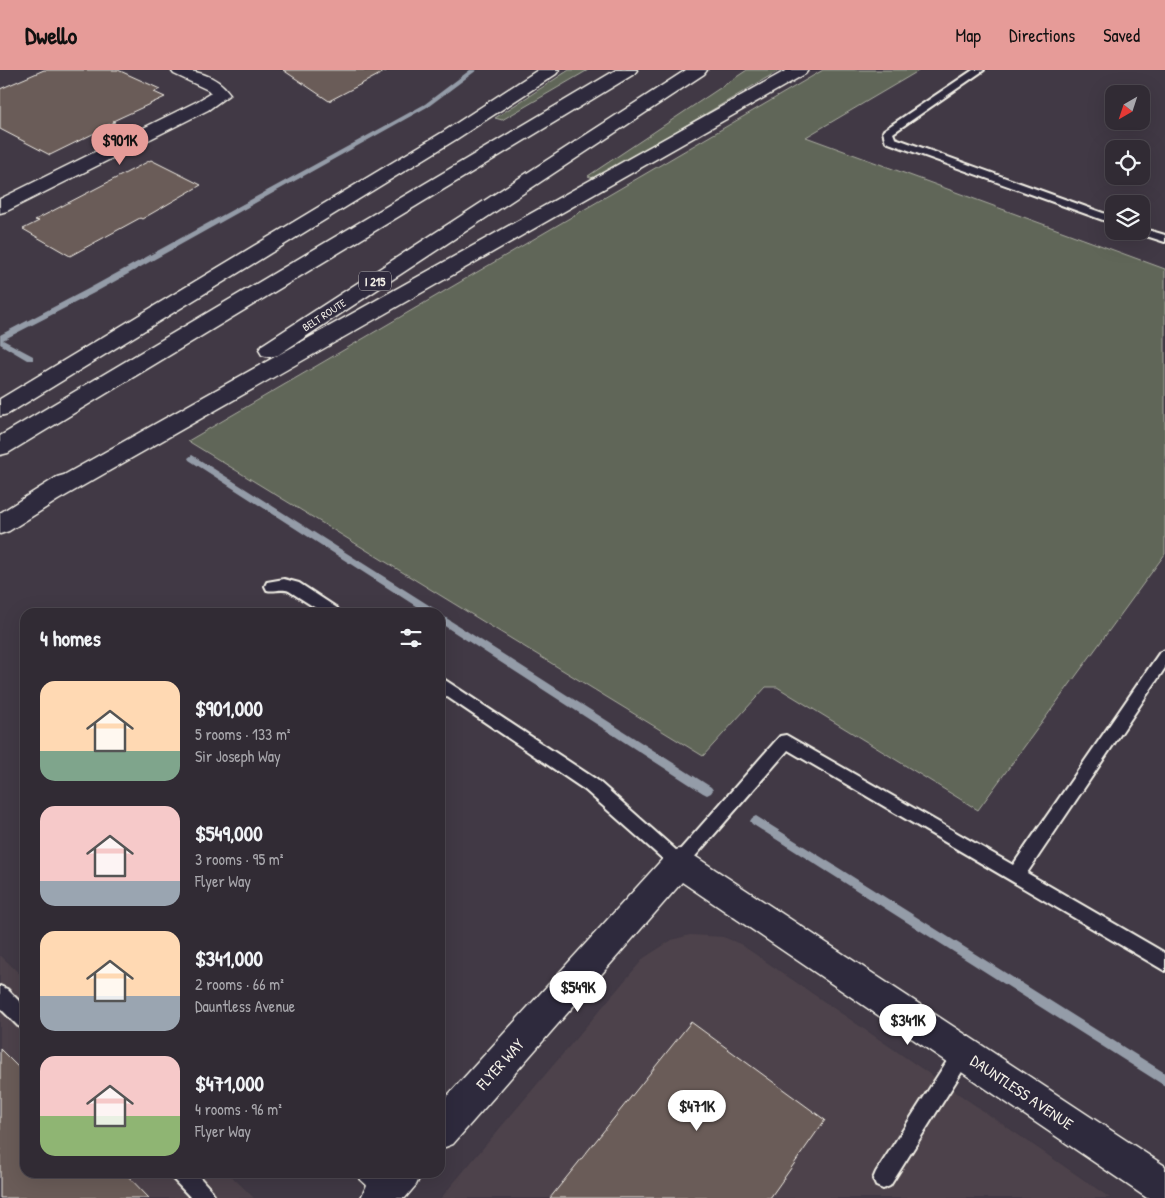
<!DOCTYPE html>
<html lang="en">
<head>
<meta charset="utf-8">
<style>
  :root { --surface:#312b34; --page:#3d3740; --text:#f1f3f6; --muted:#a8a7ac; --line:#4c474f; --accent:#e69b98 }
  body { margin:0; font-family:"Patrick Hand",sans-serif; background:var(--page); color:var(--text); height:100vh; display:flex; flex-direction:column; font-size:19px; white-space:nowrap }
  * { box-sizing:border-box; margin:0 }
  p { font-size:16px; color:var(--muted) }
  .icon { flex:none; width:28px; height:28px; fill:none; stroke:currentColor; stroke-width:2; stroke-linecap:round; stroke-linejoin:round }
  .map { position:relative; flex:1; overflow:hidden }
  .sheet { position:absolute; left:20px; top:538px; width:425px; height:570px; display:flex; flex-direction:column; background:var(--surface); border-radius:15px; box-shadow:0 5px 20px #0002,0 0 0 1px var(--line) }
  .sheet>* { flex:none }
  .needle { width:32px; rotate:219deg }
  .tools { position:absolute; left:1105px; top:15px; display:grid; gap:10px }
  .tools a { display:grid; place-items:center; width:45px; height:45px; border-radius:10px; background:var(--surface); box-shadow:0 5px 20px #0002,0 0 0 1px var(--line); font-size:25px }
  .price { position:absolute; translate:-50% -42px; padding:0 11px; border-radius:18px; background:#fff; color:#222; font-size:16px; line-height:32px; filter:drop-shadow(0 1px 2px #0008) }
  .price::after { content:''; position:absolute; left:50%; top:30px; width:15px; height:11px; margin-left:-8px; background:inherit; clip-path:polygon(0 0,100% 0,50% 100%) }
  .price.selected { background:var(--accent); color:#111 }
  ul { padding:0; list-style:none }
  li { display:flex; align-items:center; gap:15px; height:125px; padding:0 20px }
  li span { display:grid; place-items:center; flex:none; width:140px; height:100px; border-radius:15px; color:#555 }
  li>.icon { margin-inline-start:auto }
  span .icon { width:60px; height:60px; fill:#fffc; stroke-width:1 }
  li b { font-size:21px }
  h2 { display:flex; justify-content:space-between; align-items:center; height:60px; padding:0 20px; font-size:21px }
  header { display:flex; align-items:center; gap:30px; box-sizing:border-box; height:70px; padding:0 25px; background:var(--accent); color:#111 }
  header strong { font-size:24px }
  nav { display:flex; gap:28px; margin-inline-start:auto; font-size:18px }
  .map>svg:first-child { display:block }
  .built { fill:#4e434b }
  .green { fill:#606659; stroke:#aaaca0 }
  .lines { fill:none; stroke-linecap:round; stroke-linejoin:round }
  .stream { fill:#949ca8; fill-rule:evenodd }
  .building { fill:#6b5b59; stroke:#f4f1e8 }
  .lane-casing { stroke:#f4f1e8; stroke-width:4 }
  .street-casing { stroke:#f4f1e8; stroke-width:3 }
  .highway-casing { stroke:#f4f1e8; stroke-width:3 }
  .lane { fill:#2f2a3d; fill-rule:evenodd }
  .street { fill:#2f2a3d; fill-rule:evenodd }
  .highway { fill:#2f2a3d; fill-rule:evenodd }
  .labels { text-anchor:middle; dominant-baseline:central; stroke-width:4; stroke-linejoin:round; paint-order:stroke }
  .far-street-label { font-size:11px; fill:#f4f1e8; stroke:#2f2a3d }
  .shield { fill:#2f2a3d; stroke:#b9b5b5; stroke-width:1 }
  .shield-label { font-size:12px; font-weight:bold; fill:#f4f1e8 }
  .near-street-label { font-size:16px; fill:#f4f1e8; stroke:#2f2a3d }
</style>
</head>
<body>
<header>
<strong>Dwello</strong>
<nav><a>Map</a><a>Directions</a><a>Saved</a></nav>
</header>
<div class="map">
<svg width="1165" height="1128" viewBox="0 0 1165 1128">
  <rect width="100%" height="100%" fill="#413945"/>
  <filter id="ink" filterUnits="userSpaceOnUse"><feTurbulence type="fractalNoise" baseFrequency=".02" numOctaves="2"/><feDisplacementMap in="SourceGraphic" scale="10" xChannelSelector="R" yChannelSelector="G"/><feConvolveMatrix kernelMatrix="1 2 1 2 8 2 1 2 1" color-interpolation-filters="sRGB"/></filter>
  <g filter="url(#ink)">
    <!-- built -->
    <path class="built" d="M690,865L723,867L740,874L1110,1128H441L644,888L672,870Z
      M0,885L25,909V1102L228,1103L254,1128H0Z"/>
    <!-- green -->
    <path class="green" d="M569,0H588L502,50L495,48Z
      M747,0H780L595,109L588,106Z
      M823,0H920L806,67L1165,199V484L978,740L777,617H766L703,686L188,371Z"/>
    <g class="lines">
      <!-- stream -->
      <path class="stream" d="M470,0H477L429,36L94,223L3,270L33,286V290H27L0,274V265L88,219L425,34Z
        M192,385L435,539L437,542H425L189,390L188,388Z
        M440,544L711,717L713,720L711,723L707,725L703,723L440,553Z
        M756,746L1165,1003V1016L752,754L750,751L752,748Z"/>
    </g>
    <!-- building -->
    <path class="building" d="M44,0H118L160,19L154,22L165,27L113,51L115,52L103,57L105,58L50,85L0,59V19Z
      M283,0H388L329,31Z
      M151,90L201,115L142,149L140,148L70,186L23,159L39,151L35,150Z
      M691,952L825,1050L770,1128H550Z
      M0,979L25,1004V1102H124L149,1128H0Z"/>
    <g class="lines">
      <defs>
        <path id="lane" d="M973,0H984L893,63L895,68L1114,147V154L886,72L883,62L884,60Z
          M1141,158L1165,165V172L1137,163L1136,161H1141Z
          M284,509L299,513L337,538L339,542H322L289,521C281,518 274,522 267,520L265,516L267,512Z
          M1165,580V598L1027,803L1165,883V901L788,680L685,798L679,800L673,798L585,720L440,622V608L445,610L597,710L678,782L780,666L786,665L1013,795L1160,582Z
          M0,916L7,919L25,937V959L18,956L0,938Z
          M963,974L970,977L973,983L970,989L890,1116L883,1119L876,1116L873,1109L876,1102L956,977Z
          M170,1102H195L212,1121L215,1128H191L173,1109Z
          M357,1102H383L394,1113L397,1120L394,1127H380L360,1109Z"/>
        <path id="street" d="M171,0C194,0 216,4 230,24L208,40L7,141L0,143V129L196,32L211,23L208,20L174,4Z
          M679,779L690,783L1165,1096V1128H1147L682,812L453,1074L440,1079V1034L668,783Z
          M377,1102H422L416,1115L405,1128H361L367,1115Z"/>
        <path id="highway" d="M538,0H559L556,4L455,70L8,344L0,346V329L443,62Z
          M616,0H637L634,4L8,383L0,385V366Z
          M686,0H707L704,4L278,285L270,287L262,285L259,280L262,275Z
          M787,0H808L805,4L58,430L9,461L0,464V443L57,407L64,405Z"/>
      </defs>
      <!-- lane casing -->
      <use href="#lane" class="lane-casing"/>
      <!-- street casing -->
      <use href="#street" class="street-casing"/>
      <!-- highway casing -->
      <use href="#highway" class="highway-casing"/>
      <!-- lane -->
      <use href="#lane" class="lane"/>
      <!-- street -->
      <use href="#street" class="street"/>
      <!-- highway -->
      <use href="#highway" class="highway"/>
    </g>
  </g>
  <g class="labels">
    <!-- far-street labels -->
    <g class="far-street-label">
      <text transform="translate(324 245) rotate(-33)">BELT ROUTE</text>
    </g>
    <!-- shield labels -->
    <rect class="shield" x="359" y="201.5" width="32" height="19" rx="4"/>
    <g class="shield-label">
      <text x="375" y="211">I 215</text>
    </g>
    <!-- near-street labels -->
    <g class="near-street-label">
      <text transform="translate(500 994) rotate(-48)">FLYER WAY</text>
      <text transform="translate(1022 1022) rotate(34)">DAUNTLESS AVENUE</text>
    </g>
  </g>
</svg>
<div class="tools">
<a><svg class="needle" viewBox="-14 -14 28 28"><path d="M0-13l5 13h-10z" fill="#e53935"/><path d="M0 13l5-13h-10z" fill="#a8a7ac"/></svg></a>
<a><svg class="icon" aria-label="locate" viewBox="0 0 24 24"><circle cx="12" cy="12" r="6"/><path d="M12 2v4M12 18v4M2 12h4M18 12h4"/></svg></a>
<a><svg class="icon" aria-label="layers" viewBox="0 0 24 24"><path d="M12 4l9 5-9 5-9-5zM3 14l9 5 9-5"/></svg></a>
</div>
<b class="price selected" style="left:120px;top:96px">$901K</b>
<b class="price" style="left:578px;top:943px">$549K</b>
<b class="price" style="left:908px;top:976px">$341K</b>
<b class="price" style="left:697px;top:1062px">$471K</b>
<section class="sheet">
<h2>4 homes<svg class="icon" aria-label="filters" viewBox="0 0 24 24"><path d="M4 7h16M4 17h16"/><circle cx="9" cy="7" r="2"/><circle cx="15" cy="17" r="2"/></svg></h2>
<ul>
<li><span style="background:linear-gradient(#ffd9b3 70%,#7fa58c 0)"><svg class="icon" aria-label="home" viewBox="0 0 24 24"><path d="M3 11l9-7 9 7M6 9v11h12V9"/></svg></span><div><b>$901,000</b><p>5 rooms · 133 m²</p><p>Sir Joseph Way</p></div></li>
<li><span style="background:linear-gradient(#f6c9c9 75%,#9aa5b1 0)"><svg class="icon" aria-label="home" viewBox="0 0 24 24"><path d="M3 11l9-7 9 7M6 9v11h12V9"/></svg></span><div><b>$549,000</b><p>3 rooms · 95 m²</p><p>Flyer Way</p></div></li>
<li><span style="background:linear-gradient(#ffd9b3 65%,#9aa5b1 0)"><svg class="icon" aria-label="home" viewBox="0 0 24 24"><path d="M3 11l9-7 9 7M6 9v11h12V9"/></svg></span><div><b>$341,000</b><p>2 rooms · 66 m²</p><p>Dauntless Avenue</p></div></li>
<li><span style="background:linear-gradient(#f6c9c9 60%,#8fb573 0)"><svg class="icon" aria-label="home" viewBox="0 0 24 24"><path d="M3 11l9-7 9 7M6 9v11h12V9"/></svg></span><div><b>$471,000</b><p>4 rooms · 96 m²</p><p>Flyer Way</p></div></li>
</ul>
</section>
</div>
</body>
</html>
